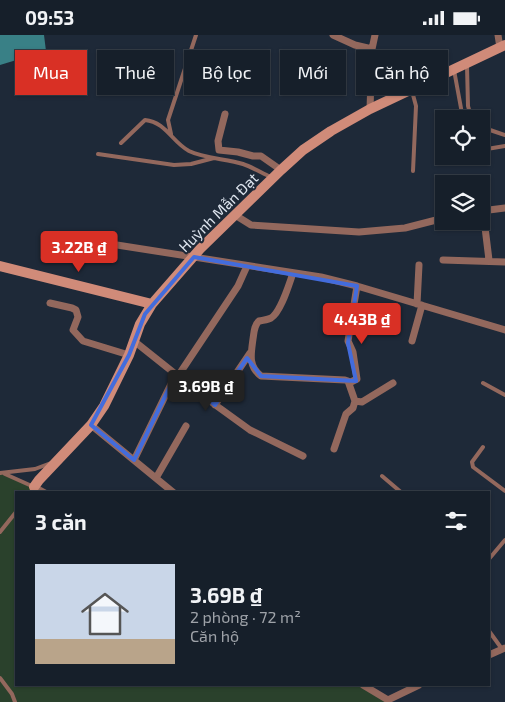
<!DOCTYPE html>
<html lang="vi">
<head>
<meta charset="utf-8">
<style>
  :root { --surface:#161f2a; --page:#232c36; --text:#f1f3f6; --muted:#9ea2a8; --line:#353d47; --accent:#d93025 }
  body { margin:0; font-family:"Exo 2",sans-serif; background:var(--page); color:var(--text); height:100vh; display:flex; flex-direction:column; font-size:19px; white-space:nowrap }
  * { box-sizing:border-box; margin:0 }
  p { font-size:16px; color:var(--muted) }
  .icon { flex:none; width:28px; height:28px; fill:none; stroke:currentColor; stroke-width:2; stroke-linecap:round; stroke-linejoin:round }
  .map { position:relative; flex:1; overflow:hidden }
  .details { position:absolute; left:15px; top:456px; width:475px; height:195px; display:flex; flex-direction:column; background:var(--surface); border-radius:0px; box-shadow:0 1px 4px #0004,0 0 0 1px var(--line) }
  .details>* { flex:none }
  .top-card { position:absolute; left:15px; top:15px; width:475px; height:45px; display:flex; gap:10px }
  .fabs { position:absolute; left:435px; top:75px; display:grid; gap:10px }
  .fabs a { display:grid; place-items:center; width:55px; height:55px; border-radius:0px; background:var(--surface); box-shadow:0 1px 4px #0004,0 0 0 1px var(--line); font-size:25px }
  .price { position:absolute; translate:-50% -42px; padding:0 11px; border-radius:5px; background:var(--accent); color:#fff; font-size:16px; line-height:32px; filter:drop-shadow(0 1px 2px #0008) }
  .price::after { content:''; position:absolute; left:50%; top:30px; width:15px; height:11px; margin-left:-8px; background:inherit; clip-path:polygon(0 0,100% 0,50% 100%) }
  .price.active { background:#222; color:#fff }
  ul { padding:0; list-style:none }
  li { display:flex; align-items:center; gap:15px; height:125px; padding:0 20px }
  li+li { border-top:1px solid var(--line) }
  li span { display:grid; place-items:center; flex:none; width:140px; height:100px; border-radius:0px; color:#555 }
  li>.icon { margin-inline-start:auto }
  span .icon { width:60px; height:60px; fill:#fffc; stroke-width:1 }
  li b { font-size:21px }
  h2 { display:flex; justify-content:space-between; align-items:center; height:60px; padding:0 20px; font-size:21px }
  .pill { padding:0 18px; border-radius:0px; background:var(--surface); box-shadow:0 1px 4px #0004,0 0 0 1px var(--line); font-size:18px; line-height:45px }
  .pill.active { background:var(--accent); color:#fff }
  .status { display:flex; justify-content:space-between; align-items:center; height:35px; padding:0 25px; background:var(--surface); direction:ltr }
  .status svg { height:14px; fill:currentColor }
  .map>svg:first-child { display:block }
  .green { fill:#2a412c }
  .water { fill:#398086 }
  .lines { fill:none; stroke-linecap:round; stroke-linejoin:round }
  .lane { stroke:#93685d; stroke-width:4 }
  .street { stroke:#93685d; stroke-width:7 }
  .secondary { stroke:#d08b79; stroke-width:10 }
  .marked { fill:none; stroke:#436cdc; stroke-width:4; stroke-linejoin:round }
  .labels { text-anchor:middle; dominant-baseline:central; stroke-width:4; stroke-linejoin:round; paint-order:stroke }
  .street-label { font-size:15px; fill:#dde4ee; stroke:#1e2938 }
</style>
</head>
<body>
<div class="status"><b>09:53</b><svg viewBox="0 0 49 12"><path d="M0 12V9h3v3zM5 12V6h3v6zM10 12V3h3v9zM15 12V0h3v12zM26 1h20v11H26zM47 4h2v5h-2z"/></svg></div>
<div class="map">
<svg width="505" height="667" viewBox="0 0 505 667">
  <rect width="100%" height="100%" fill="#1e2938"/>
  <!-- green -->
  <path class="green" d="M0,439L5,440L41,457L16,458V650H358L386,667H0Z"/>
  <!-- water -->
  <path class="water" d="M0,0H44L46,16L0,30Z"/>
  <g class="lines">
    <!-- lane -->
    <path class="lane" d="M403,18L417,50
      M467,31L468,71L470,78L474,84
      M454,35L463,84
      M412,56L416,71L413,136
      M481,89L490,95L505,100
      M171,99L168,85L196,0
      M121,108L145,85C166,87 172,107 189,116C203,123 227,124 243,129C252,132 262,138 271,142
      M481,115L505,111
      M98,119L174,130L191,129L214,123
      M483,348L505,360
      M483,412L472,427L473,432L505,456
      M0,438L35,434L51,428
      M5,439L34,452L30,458
      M382,441L402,458
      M0,497L16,477
      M489,524L505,505
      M489,596L502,614
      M0,643L12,659L15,667"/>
    <!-- street -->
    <path class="street" d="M333,0L355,10L372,14
      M498,0L500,13
      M370,74L372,14L375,0
      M225,79L218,106L219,115L238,117L253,121H261L281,135
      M481,176L505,173
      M483,176L489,225
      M235,180L251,190L359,197L405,193L444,183
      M66,202L321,242L357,251L505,295
      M443,225L505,227
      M293,238C289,249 281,277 271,283C268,285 263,285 259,286C254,290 254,298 253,304C251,319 248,331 261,341L345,345L348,346L355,366L362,367L393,348
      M50,268L72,273L76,275L78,282L73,295L83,306L129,320
      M417,269L419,230
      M134,306L203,361L250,395L303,421
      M412,306L422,270
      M349,348L357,344L353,317L348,306L357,251
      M215,370L250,318
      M91,390L174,458
      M334,414L346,379L353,373L355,366
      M134,425L171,349L178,341L238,251L247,231
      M156,443L186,391
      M34,452L45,458
      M489,620L505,613
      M363,650L388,665
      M388,665L419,650"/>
    <!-- secondary -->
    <path class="secondary" d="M0,231L152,269
      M34,452L39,445L91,390L104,371L129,320L140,289L152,269L200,214L281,135L303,115L331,96L370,74L505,10"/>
  </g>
  <!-- marked area -->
  <path class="marked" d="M194,222L357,251L348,308L356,346L261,341L247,323L215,370L176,339L134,425L91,390L129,320L145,279Z"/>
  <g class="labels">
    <!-- street labels -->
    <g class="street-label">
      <text transform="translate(218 177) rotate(-45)">Huỳnh Mẫn Đạt</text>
    </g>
  </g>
</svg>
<div class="fabs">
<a><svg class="icon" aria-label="locate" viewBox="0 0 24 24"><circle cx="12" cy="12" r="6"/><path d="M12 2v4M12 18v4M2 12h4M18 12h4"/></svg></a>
<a><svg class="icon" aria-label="layers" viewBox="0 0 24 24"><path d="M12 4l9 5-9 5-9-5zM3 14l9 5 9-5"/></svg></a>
</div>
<b class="price" style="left:79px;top:238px">3.22B ₫</b>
<b class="price" style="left:362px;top:310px">4.43B ₫</b>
<b class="price active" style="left:206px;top:377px">3.69B ₫</b>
<div class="top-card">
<a class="pill active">Mua</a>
<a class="pill">Thuê</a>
<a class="pill">Bộ lọc</a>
<a class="pill">Mới</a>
<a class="pill">Căn hộ</a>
</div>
<section class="details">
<h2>3 căn<svg class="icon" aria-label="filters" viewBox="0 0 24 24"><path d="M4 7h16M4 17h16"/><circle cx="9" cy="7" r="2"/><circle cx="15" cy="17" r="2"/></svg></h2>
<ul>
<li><span style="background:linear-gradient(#c9d6e8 75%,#b9a48a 0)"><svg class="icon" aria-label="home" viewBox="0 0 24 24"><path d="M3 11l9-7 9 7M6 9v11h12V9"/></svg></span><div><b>3.69B ₫</b><p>2 phòng · 72 m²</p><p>Căn hộ</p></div></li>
</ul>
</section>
</div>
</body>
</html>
